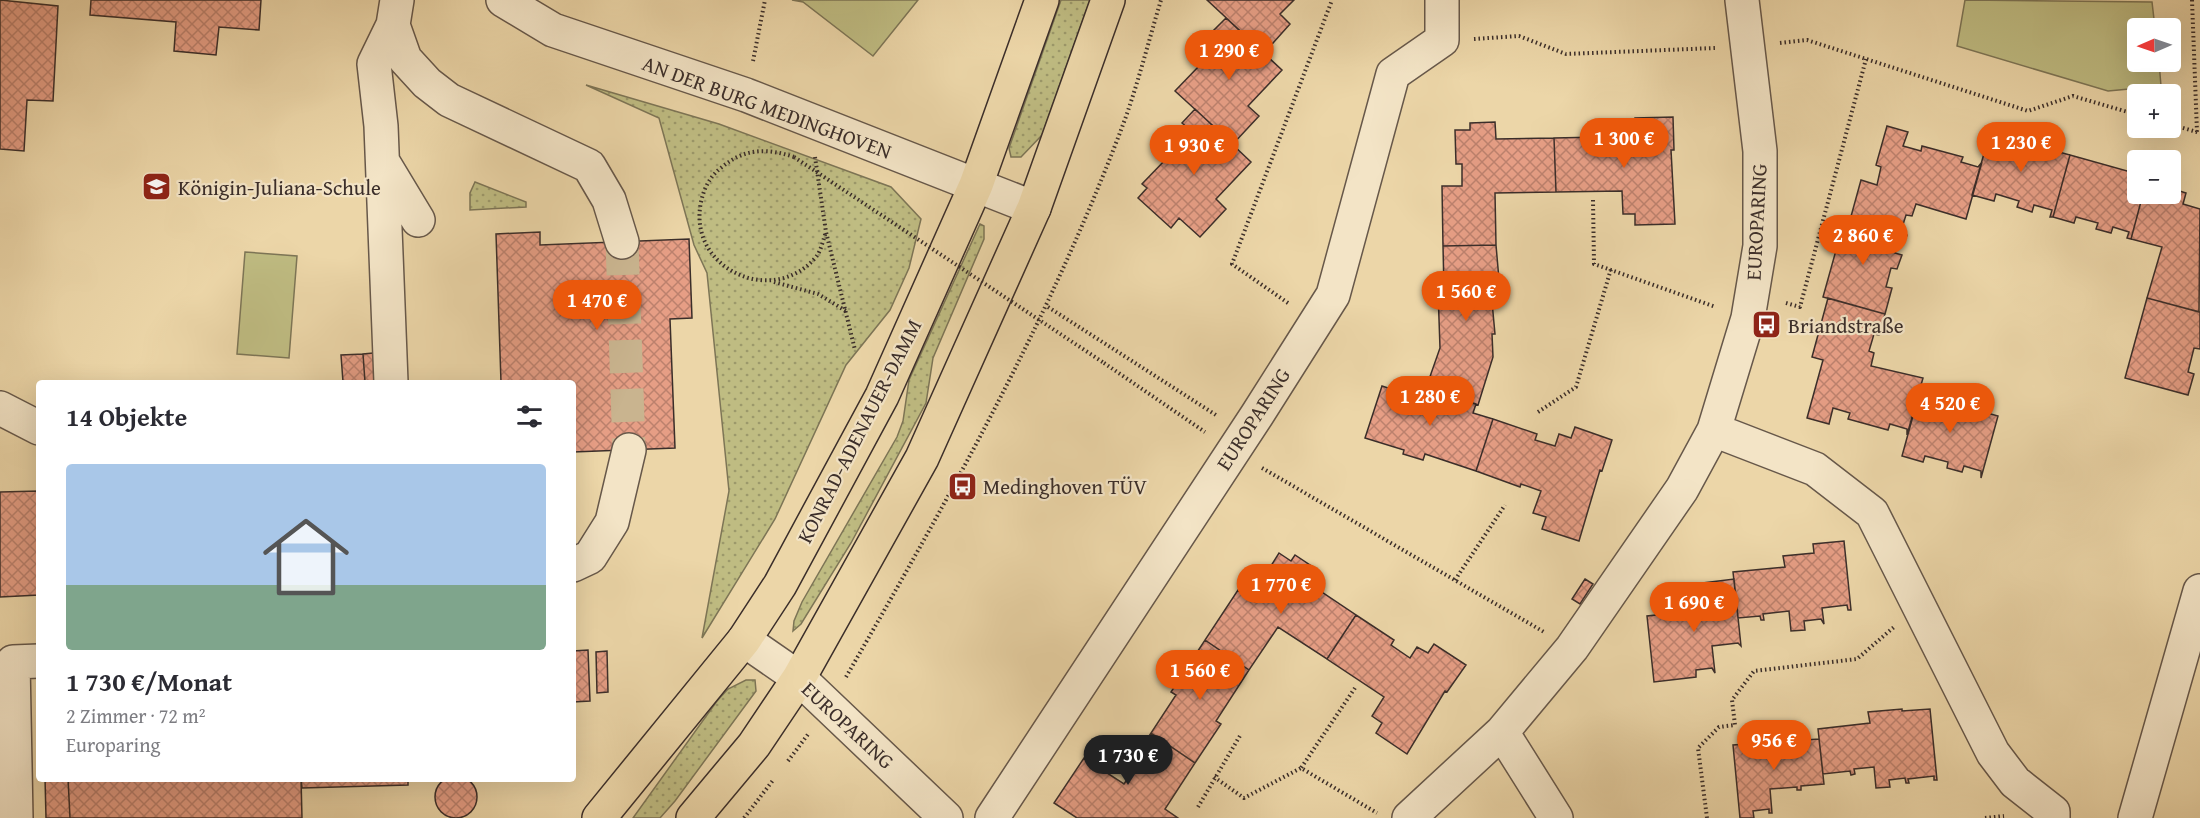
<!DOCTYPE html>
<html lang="de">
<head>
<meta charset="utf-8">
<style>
  :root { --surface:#fff; --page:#f7f7f7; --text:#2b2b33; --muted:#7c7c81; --accent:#ea580c }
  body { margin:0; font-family:"Gentium Book Plus",serif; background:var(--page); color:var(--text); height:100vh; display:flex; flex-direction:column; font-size:22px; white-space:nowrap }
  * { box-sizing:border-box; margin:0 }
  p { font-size:20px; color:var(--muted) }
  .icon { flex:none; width:33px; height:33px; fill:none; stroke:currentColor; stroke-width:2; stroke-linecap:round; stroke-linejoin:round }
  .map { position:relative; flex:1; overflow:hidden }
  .side { position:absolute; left:36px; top:380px; width:540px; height:402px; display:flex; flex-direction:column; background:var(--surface); border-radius:6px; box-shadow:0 6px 24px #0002 }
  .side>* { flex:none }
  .needle { width:39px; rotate:268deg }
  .fabs { position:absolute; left:2127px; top:18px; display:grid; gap:12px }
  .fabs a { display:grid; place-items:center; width:54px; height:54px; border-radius:6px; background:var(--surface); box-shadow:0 6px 24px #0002; font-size:30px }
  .price { position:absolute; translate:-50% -51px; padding:0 14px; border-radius:21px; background:var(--accent); color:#fff; font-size:20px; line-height:39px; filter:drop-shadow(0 2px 3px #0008) }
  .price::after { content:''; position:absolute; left:50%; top:36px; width:18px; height:14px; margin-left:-9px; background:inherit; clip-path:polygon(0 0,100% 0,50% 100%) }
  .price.selected { background:#222; color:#fff }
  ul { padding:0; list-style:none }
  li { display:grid; align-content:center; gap:12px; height:318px; padding:0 30px }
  li span { display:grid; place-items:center; height:186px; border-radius:6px; color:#555 }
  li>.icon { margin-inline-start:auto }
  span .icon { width:108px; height:108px; fill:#fffc; stroke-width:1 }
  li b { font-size:26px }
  h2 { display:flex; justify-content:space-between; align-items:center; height:72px; padding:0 30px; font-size:26px }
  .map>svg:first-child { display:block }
  .grass { fill:url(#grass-dots); stroke:#7d7556; stroke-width:1.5 }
  .green { fill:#bfbc82; stroke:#7d7556; stroke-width:1.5 }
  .building { fill:url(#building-cross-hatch); stroke:#3b2e2a; stroke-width:1.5 }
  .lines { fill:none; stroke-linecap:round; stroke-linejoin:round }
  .minor-tunnel { stroke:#c9b48f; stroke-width:33; stroke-dasharray:33 16; stroke-linecap:butt }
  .minor-casing { stroke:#67584a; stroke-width:36 }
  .major-casing { stroke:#3b2e2a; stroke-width:36 }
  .path { stroke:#3b2e2a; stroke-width:4; stroke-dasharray:1.5 3; stroke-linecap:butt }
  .minor { stroke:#f3e4c6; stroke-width:33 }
  .major { stroke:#ecd6a8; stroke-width:33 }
  .path-bridge { stroke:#3b2e2a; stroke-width:4; stroke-dasharray:1.5 3; stroke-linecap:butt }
  .labels { text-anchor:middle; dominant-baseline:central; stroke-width:4.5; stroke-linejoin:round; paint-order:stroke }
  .street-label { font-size:21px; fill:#3b2e2a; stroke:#f3e4c6 }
  .poi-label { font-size:21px; fill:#3b2e2a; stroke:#f3e4c6; text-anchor:start }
</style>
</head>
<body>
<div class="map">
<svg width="2200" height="818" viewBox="0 0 2200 818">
  <defs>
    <pattern id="grass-dots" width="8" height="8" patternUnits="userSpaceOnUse" patternTransform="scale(1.5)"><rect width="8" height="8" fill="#bfbc82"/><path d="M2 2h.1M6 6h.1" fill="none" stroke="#9c996b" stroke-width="1.8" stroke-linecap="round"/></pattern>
    <pattern id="building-cross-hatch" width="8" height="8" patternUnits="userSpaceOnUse" patternTransform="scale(1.5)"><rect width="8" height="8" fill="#e69e85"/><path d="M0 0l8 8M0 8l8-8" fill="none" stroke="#bc816d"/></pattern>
  </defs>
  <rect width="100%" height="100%" fill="#ecd6a8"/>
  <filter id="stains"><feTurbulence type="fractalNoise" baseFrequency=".00333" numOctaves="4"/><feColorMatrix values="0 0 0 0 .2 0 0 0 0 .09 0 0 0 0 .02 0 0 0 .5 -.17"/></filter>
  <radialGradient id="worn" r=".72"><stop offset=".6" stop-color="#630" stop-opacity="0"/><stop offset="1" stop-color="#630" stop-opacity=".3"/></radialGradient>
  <!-- grass -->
  <path class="grass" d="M1061,0H1090L1042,135L1021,157H1011L1009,148Z
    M586,85L719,124L891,187L921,219L909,268L890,310L846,365L775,519L702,638L729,491L707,273L694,245L659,118Z
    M475,182L526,202V207L470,210V193Z
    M980,224L984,226V239L933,358L926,403L851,543L801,624L793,631L794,621L802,602L897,437L903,421L909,380Z
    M746,680H755L756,691L675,801L660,818H633L717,701L728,689Z"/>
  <!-- green -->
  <path class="green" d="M792,0H918L873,56L803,2Z
    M1965,0L2152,2L2155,28H2138V62H2159L2161,86L2108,91L1957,46Z
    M245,252L297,256L289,358L237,354Z"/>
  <!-- building -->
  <path class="building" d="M0,0L58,6L53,101L27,100L24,151L0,149Z
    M91,0H261L259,30L219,27L216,55L174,51L176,22L90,15Z
    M1207,0H1294L1280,14L1290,24L1264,53Z
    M1226,18L1282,70L1248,106L1259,116L1233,144L1175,91L1199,66L1193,60L1204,48L1207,51L1219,38L1212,32Z
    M1195,109L1251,162L1216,199L1226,209L1200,237L1179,218L1171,228L1138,198L1147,188L1142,184L1167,158L1161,152L1174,138L1177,142L1189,129L1182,123Z
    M1673,117L1674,150H1671L1675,224L1635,225V214H1623L1622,191L1556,192L1554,138L1600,137V143H1621V129H1635V118Z
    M1495,122L1496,139L1554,138L1556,192L1495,193L1496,245L1443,246L1442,186H1462V164H1456L1455,130H1470V123Z
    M1887,126L1908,132L1903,146L1921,151L1922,146L1963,157L1961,162L1978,167L1982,162L1966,219L1916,204L1912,216L1906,215L1901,231L1907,235L1850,220L1861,180L1877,185L1881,167L1876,165Z
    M1990,133L2070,155L2053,217H2050L2052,210L2034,205L2032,212L2017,207L2019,201L1996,194L1994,201L1972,195Z
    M2070,155L2138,174V194H2143L2131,239L2127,238L2129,232L2113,227L2111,233L2096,229L2098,223L2076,217L2074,223L2053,217Z
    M2170,188L2186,193L2183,204L2200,209L2199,312L2147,298L2162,247L2131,239L2143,194H2170Z
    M1845,218L1907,235L1906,238L1900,236L1895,253L1902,255L1897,269L1891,268L1886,287L1892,288L1885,314L1823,297Z
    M540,232V245L689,239L692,318L670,319L675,448L573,452V382H501L496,234Z
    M1496,245L1500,291H1491L1495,334H1492L1493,357L1478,405L1426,388L1440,348L1438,290H1444L1443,246Z
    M1828,298L1885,314L1879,335L1874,334L1869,351L1874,353L1871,366L1923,378L1907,435V429L1890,424L1888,430L1848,419L1850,413L1833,408L1829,424L1807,418L1823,360L1812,357Z
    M2147,298L2200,312V349L2194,348L2188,372L2194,374L2188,395L2125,378Z
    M384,352L386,382H365L363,354Z
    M363,354L365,382H343L341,355Z
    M1382,386L1427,401L1432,389L1476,404L1473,413L1493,419L1476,471L1425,454L1423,460L1403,454L1404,450L1365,438Z
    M1919,394L1998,416L1981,478V471L1964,466L1962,472L1947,468L1948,462L1925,456L1923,462L1902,456Z
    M1493,419L1537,434L1535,440L1555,446L1559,434L1571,438L1575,427L1612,440L1602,471L1600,470L1579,541L1542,529L1546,517L1533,513L1541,491L1521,484L1520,487L1476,471Z
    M39,491V595L0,597V492Z
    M1844,541L1851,610H1848L1847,605L1822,608L1824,624L1821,619L1804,621L1805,630L1791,631L1789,611L1763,614L1764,620H1761L1760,616L1738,618L1733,572L1785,567L1783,556L1814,553L1813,544Z
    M1279,553L1291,561L1295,555L1316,569L1307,582L1356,615L1327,659L1278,627L1249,670L1205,640L1238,590L1255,602L1267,584L1262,580Z
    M1585,579L1593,584L1580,604L1572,599Z
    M1734,579L1741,646L1738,643L1712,646L1715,673L1712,668L1696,670V677L1654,682L1647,616L1675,613L1674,606L1705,602L1703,583Z
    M1356,615L1394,640L1391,645L1410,658L1417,647L1428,653L1434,644L1466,665L1447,692L1445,691L1407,754L1376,733L1382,723L1372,716L1384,697L1327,659Z
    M1205,640L1249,670L1216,721L1221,724L1195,763L1151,733L1176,695L1171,692Z
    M588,650L590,701L573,702V651Z
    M607,651L608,692L597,693L596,652Z
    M1902,709V711L1930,709L1937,780H1934V776L1908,779L1909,783H1906L1905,778L1889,780L1890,787L1876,788L1874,767L1854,769L1855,774L1851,775L1850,771L1823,774L1818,729L1870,723L1868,712Z
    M1151,733L1195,763L1165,809L1178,818H1077L1054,803L1084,758L1124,784L1130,775L1125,772Z
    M1819,739L1824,784L1801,786V790H1797V787L1770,789L1772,813H1769V809L1753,811L1754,818H1740L1733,745Z
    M435 797a21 21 0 1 1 42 0a21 21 0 1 1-42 0Z
    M45,778H68L70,818H46Z
    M68,778H301L302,818H70Z
    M301,778H408V785L302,788Z"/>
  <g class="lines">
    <!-- minor-tunnel -->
    <path class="minor-tunnel" d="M622,242L629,450"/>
    <defs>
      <path id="minor" d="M397,0L393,25L405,59L427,83L449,100L589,166L609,200L622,242
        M503,0L553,30L746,95L1034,208
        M383,162L418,220
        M391,382L381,126L374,64L393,25
        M0,408L39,428
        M1714,430L1815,469L1872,513L1993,753L2015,782L2053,812V818
        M573,565L590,557L612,522L629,450
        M744,640L799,678L946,818
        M1502,732L1556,818
        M16,818L13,662L39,661
        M992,818L1257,415L1333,295L1393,74L1442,40V0
        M1409,818L1502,732L1572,648L1682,489L1714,430L1748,318L1760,246V151L1742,0
        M2135,818L2200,591"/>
      <path id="major" d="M599,818L744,640L780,585L882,396L976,185L1042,0
        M693,818L754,745L799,678L922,458L1034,208L1108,0"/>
    </defs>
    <!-- minor casing -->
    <use href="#minor" class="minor-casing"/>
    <!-- major casing -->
    <use href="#major" class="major-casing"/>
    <!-- path -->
    <path class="path" d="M2192,0L2197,132
      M1474,39L1519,36L1566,54L1715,48
      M1780,43L1807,40L2028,111L2073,96L2138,115
      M753,61L765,0
      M2170,124L2200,133
      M794,157C767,148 745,148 722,167C710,176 704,188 701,202C687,269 773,308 816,257C821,251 823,240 826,232
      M815,157L826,232L855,350
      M1593,200L1594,264L1716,307
      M774,282L818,294L846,311
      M1288,303L1232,264L1332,0
      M1786,303L1800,307L1866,59
      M1048,307L1216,415
      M1104,363L1205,432
      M1538,412L1576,387L1611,269
      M1262,468L1544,632
      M1455,580L1505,505
      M846,677C948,500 1048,322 1121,130C1137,88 1148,43 1161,0
      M1355,688L1301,768L1377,813
      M788,761L809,733
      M1214,777L1244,798L1301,768
      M1198,807L1241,734
      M744,818L774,779
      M1707,818L1698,748L1719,727L1735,725L1732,700L1754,671L1857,659L1894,627
      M1985,818L2004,816"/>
    <!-- minor -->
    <use href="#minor" class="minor"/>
    <!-- major -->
    <use href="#major" class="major"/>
    <!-- path-bridge -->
    <path class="path-bridge" d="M794,157L1104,363"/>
  </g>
  <!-- icons -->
  <defs>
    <symbol id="school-square" viewBox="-11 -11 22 22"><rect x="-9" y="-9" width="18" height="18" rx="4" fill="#8f2418" stroke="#f3e4c6"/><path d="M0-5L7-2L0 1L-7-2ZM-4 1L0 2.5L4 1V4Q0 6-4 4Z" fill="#fff"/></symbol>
    <symbol id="bus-square" viewBox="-11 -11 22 22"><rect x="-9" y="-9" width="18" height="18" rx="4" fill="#8f2418" stroke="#f3e4c6"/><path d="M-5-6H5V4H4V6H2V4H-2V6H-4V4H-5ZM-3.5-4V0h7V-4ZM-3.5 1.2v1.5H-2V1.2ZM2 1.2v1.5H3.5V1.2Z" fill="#fff"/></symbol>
  </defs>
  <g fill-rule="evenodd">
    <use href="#school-square" x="140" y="170" width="33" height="33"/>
    <use href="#bus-square" x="1750" y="308" width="33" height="33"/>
    <use href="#bus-square" x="946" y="470" width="33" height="33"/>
  </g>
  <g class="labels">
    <!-- street labels -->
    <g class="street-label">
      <text transform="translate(767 107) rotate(20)">AN DER BURG MEDINGHOVEN</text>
      <text transform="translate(1756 222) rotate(-87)">EUROPARING</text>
      <text transform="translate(1253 419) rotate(-57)">EUROPARING</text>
      <text transform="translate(859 431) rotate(-63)">KONRAD-ADENAUER-DAMM</text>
      <text transform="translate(848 725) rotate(43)">EUROPARING</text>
    </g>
    <!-- poi labels -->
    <g class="poi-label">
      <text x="178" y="187">Königin-Juliana-Schule</text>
      <text x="1788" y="325">Briandstraße</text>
      <text x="983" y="486">Medinghoven TÜV</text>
    </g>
  </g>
  <rect width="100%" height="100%" filter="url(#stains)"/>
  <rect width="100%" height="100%" fill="url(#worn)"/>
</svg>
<div class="fabs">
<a><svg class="needle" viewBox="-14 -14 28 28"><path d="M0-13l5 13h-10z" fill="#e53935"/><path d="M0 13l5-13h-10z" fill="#7c7c81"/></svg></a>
<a>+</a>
<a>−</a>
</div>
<b class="price" style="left:1229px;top:81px">1 290 €</b>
<b class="price" style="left:1624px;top:169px">1 300 €</b>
<b class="price" style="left:2021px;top:173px">1 230 €</b>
<b class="price" style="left:1194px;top:176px">1 930 €</b>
<b class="price" style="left:1863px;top:266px">2 860 €</b>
<b class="price" style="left:1466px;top:322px">1 560 €</b>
<b class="price" style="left:597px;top:331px">1 470 €</b>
<b class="price" style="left:1430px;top:427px">1 280 €</b>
<b class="price" style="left:1950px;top:434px">4 520 €</b>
<b class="price" style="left:1281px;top:615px">1 770 €</b>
<b class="price" style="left:1694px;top:633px">1 690 €</b>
<b class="price" style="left:1200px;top:701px">1 560 €</b>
<b class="price" style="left:1774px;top:771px">956 €</b>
<b class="price selected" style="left:1128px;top:786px">1 730 €</b>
<section class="side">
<h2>14 Objekte<svg class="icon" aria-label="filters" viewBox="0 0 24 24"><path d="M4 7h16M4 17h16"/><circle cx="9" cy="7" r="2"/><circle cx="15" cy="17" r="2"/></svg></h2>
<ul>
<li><span style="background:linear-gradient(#a9c7e8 65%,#7fa58c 0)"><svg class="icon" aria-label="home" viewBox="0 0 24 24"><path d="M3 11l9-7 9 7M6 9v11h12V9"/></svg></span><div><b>1 730 €/Monat</b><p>2 Zimmer · 72 m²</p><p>Europaring</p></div></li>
</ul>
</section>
</div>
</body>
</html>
